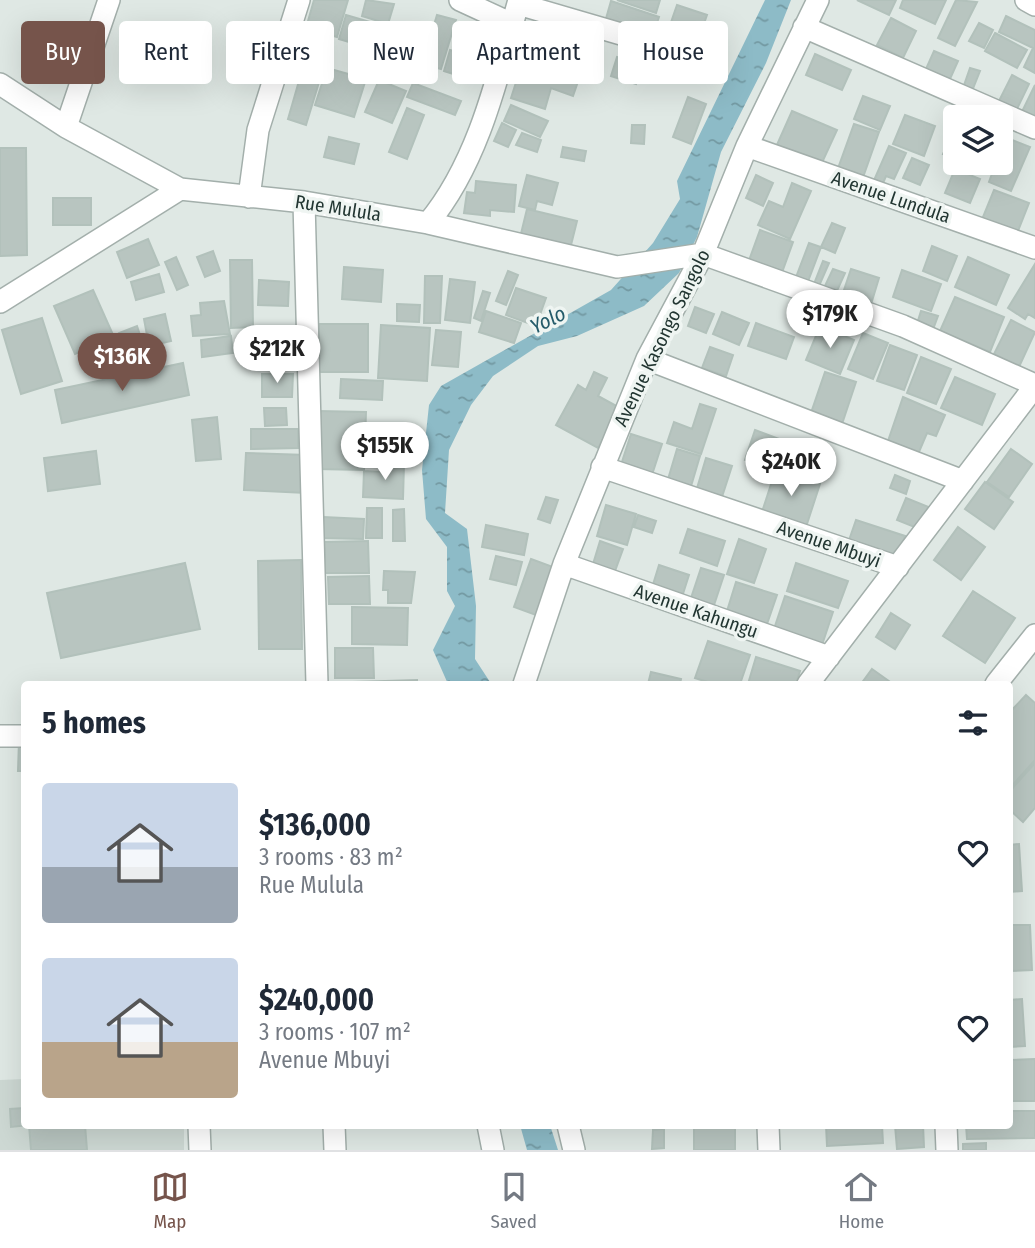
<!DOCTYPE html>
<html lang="en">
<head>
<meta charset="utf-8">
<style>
  :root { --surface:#fff; --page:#f2f2f3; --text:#1f2937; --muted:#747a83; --line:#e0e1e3; --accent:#76544b }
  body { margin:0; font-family:"Fira Sans Condensed",sans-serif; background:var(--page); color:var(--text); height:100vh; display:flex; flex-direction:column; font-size:26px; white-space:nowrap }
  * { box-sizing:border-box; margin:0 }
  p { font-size:23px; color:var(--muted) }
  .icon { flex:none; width:38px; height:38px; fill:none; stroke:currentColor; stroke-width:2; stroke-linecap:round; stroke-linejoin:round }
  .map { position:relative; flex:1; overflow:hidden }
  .sheet { position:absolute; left:21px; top:681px; width:992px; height:448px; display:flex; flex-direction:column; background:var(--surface); border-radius:7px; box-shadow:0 7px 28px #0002 }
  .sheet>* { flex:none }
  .top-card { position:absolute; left:21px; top:21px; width:994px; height:63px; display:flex; gap:14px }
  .tools { position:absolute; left:943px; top:105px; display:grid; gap:14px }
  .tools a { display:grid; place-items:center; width:70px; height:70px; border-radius:7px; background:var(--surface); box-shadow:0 7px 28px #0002; font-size:35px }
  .price { position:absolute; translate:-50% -60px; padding:0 16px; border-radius:24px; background:#fff; color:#222; font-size:23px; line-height:46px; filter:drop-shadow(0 2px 4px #0008) }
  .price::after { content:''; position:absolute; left:50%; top:42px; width:21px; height:16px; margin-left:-10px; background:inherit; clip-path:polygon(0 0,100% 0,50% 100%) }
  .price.on { background:var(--accent); color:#fff }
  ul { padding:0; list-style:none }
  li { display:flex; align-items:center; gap:21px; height:175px; padding:0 21px }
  li span { display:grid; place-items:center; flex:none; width:196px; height:140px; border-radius:7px; color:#555 }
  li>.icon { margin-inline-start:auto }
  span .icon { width:84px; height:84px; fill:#fffc; stroke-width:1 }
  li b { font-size:30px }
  h2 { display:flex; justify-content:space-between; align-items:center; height:84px; padding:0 21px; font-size:30px }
  .chip { padding:0 24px; border-radius:7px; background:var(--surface); box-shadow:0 7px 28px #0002; font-size:24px; line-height:63px }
  .chip.on { background:var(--accent); color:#fff }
  .tabs { display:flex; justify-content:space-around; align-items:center; height:98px; border-top:2px solid var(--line); background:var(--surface); font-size:19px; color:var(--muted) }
  .tabs a { display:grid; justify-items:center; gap:4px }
  .tabs .on { color:var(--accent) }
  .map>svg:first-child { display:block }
  .built { fill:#cdd8d3 }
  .water { fill:url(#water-ripples) }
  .building { fill:#b8c5c0; stroke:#b2c1bb; stroke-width:2 }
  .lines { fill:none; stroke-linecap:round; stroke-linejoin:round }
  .minor-casing { stroke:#a3afab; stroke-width:24 }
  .minor { stroke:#fff; stroke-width:21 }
  .labels { text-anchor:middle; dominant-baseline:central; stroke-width:7; stroke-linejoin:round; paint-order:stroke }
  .street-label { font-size:19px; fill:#223632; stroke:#eff5f2 }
  .water-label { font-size:21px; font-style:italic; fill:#245b6a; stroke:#eff5f2 }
</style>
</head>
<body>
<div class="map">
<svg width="1035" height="1150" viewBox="0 0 1035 1150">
  <defs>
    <pattern id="water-ripples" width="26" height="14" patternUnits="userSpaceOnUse" patternTransform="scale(1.75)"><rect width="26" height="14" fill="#8dbbc7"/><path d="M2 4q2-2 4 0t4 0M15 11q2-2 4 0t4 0" fill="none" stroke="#7399a2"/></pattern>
  </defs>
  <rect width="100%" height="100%" fill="#dfe8e4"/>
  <!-- built -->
  <path class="built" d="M24,1079V1125H184V1150H0V1080Z"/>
  <!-- water -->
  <path class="water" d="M765,0H791L766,63L721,152L697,237L679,273L644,306L577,336L538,346L493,376L471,405L449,450L445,513L467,529L476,606L475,659L490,682L448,684L433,650L455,606L447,591V547L426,519L422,470L429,405L441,386L611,290L653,243L680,199L677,181Z
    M520,1125H550L558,1150H527Z"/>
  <!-- building -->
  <path class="building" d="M314,0H348L337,37L306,28Z
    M366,0L394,4L388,24L362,16Z
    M617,0H660L656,13Z
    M857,0H896L889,15Z
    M903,0H946L935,24L900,8Z
    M956,0L977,2L955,46L938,38Z
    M611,1L659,17L652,38L605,22Z
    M677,5L707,15L699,38L669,28Z
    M346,15L380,25L373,49L339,39Z
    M437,15L456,20L441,69L422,64Z
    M1006,16L1035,30V73L1024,67L1033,48L999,32Z
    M891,18L916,31L903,58L877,45Z
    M979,23L993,30L984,48L969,41Z
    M995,33L1027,50L1017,68L985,51Z
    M529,42L584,64L573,96L551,88L545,109L511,98Z
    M450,50L486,61L479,82L444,71Z
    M934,51L958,61L950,79L926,69Z
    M815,54L851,70L842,90L806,75Z
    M617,57L642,65L636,84L611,76Z
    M327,68L366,79L354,117L315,105Z
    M970,68L980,71L972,91L963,88Z
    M301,74L320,79L306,125L288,119Z
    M1012,75L1029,84L1015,113L1019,115L1011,130L1001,125V117L981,116L989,101L997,105Z
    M379,80L406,91L392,123L365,112Z
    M413,83L461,101L455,115L407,97Z
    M1035,85V131L1017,122Z
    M863,96L890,106L880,130L854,119Z
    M688,97L706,104L691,144L673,137Z
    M511,105L548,121L540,137L504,121Z
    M407,108L424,115L407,159L389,152Z
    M792,111L837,130L820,167L776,147Z
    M905,115L935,126L924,156L893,144Z
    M502,123L516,130L508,147L494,141Z
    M854,124L879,132L861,183L836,174Z
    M632,125H645L644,144L631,143Z
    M954,129H956V158L943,154Z
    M522,133L541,140L537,152L516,145Z
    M329,137L359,144L354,164L324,157Z
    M1007,138L1030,147L1011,191L989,182L996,163H1001V152Z
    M889,146L906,153L894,179L886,176L881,188L872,185Z
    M563,147L586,151L584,161L561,157Z
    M0,148H26L27,255L0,256Z
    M912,158L929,165L920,185L903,178Z
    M955,169L980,179L970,203L945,193Z
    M527,175L558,183L552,205L537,201L535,210L519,206Z
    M756,175L773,183L763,206L746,198Z
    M476,181L516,185L514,212L490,210V216L464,213L467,192L475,193Z
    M792,183L811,191L790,239L758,225L769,201L783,207Z
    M994,190L1029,203L1016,236L981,222Z
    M53,198H91V225H53Z
    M527,209L577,221L569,253L519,242Z
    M832,223L845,228L835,253L821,247Z
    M760,230L793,242L780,278L747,266Z
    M148,239L159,265L127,278L117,252Z
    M809,243L821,247L807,284L795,280Z
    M932,246L957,256L947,281L923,271Z
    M213,251L220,271L205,277L197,257Z
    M176,257L188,285L177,290L165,262Z
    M968,257L1009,275L996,305L955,287Z
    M230,260H252L253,327L231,328Z
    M823,261L829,263L819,286L814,284Z
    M1035,264V318L1028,314L1025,319L1008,308Z
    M344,267L383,270L381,302L342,299Z
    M833,269L845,273L836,293L824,288Z
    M851,269L879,278L872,301L843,293Z
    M902,270L941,284L931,311L893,297Z
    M508,271L518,275L506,305L496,301Z
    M159,274L164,292L136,300L131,282Z
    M425,276H442L440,323H424Z
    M450,279L475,282L470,323L445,320Z
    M259,280L289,282L288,306L258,305Z
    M516,288L546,298L536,326L506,315Z
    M93,290L114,337L75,354L54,306Z
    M483,291L490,293L481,321L474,318Z
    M955,297L1004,317L990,352L940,331Z
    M224,301L230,334L193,336L191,316L201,315L200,303Z
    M397,304L420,305L419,322L397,321Z
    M695,307L714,314L706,333L688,326Z
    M486,311L521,323L514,343L479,332Z
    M921,311L938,316L932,332L916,327Z
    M722,312L749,323L739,345L713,334Z
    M165,314L171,341L149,346L144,319Z
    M42,318L62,381L21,394L2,330Z
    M1011,320L1035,332L1019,367L994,354Z
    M756,323L794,337L786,359L748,346Z
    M319,324H368V372H319Z
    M381,325L430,328L427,381L378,378Z
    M137,326L144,347L126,353L119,333Z
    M820,326L854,340L840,374L806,360Z
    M292,330L293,366L247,367V331Z
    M436,330L461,332L458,367L432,365Z
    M863,333L888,343L873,379L848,369Z
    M231,336L233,353L202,357L201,340Z
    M890,345L917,355L904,390L877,381Z
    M710,347L733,355L726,376L702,368Z
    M921,357L951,369L936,404L907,393Z
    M183,363L189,395L62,423L55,390Z
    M594,372L607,378L598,396L620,408L598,448L556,425L578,385L586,390Z
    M825,372L856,382L842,424L811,413Z
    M262,374H293L292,397H262Z
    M955,377L995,394L982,425L941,408Z
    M341,379L383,381L382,400L340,398Z
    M903,397L945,415L936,436L927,433L916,459L886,447Z
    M700,404L716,409L701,454L667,443L674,422L692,429Z
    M264,408H286L287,425L265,426Z
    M318,411L366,412L364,470L317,469Z
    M217,417L221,459L196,461L192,420Z
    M251,429H298V448L251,449Z
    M755,430L782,440L771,470L745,460Z
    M631,434L662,444L650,481L619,471Z
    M786,440L815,452L804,474L788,467L791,459L780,454Z
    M677,449L700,456L689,493L666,486Z
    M1011,449L1032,464L1009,497L987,482Z
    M96,451L100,484L48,491L44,458Z
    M246,453L307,455L306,493L244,490Z
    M706,458L732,466L720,503L695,495Z
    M381,462L404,464L403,499L363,497L364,471L381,472Z
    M776,469L820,484L806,527L762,512Z
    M895,475L910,481L906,494L890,488Z
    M985,482L1013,502L994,529L965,509Z
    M546,497L558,500L550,523L538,519Z
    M906,498L931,508L922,530L897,520Z
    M606,505L636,514L627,545L597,536Z
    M367,508H382V538H366Z
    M404,509L405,541H393V510Z
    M638,515L656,521L652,533L634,527Z
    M323,517L364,519L363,539L322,538Z
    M856,520L905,536L896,562L847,546Z
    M486,525L528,534L524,555L482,547Z
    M958,527L985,547L961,580L934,560Z
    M688,529L725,541L717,566L680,553Z
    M739,539L766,549L754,583L727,574Z
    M368,541L369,573H325L324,542Z
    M600,541L623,549L615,571L593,564Z
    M496,556L522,562L516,585L490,579Z
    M531,559L553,567L536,615L514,607Z
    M301,560L302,649H259L258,561Z
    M185,563L200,629L61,658L47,593Z
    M796,563L848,581L838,608L787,591Z
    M659,565L689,575L681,600L651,591Z
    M701,568L724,575L713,608L690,601Z
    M384,571L415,572L411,603H388V590H383Z
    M369,576L370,604H329L328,577Z
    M736,582L777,595L767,624L727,611Z
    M973,591L1015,618L985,663L943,636Z
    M785,596L833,612L821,648L773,632Z
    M352,607L408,608L407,645L352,644Z
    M891,613L910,625L895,649L876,637Z
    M708,641L750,655L740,684H714L695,678Z
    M335,648H373L374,678H335Z
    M756,657L800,671L796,684H748Z
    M872,669L893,684H861Z
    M651,672L681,679L680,684H648Z
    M417,680V684H353V682Z
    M1026,695L1035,703V760L1010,788V712Z
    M19,741H24V771H18Z
    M1035,763V808L1023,822L1010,810V791Z
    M1019,844L1022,891L1010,892V845Z
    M1010,925H1030L1032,970L1010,971Z
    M1022,999L1025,1046L1010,1047V1000Z
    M1035,1059V1101H1010V1060Z
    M24,1108V1125H85L87,1150H31L29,1125L11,1127L10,1109Z
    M1010,1111H1035V1138L967,1139L966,1125H1010Z
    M694,1125H735V1150H694Z
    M826,1125H882L883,1143L827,1146Z
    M895,1125H923L924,1147L897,1149Z
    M664,1129V1148L652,1149L653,1130Z
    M986,1143V1150H963V1144Z"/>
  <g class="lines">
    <defs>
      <path id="minor" d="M460,0L512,24
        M1026,0L1035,5
        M518,4L710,60
        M804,27L1035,128
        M0,84L66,127L180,189
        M66,127L109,0
        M747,146L1035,248
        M249,197L258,130L299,0
        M304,202L317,684
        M428,223C479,162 498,75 519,0
        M0,302L180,189L304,202L428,223L617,267L703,254L903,326L1035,385
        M647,359L963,481
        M602,467L898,567
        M564,564L829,657
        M524,684L564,564L647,359L703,254L747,146L818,0
        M808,684L1035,386
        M996,684L1035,635
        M0,736H24
        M199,1125L200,1150
        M334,1125L335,1150
        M488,1125L493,1150
        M568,1125L574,1150
        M768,1125L769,1150
        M946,1125L947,1150"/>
    </defs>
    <!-- minor casing -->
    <use href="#minor" class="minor-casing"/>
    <!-- minor -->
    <use href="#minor" class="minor"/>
  </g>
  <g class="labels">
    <!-- street labels -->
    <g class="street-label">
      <text transform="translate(891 197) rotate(19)">Avenue Lundula</text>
      <text transform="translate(338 208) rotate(9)">Rue Mulula</text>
      <text transform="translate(662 338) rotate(-64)">Avenue Kasongo Sangolo</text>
      <text transform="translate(829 544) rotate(19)">Avenue Mbuyi</text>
      <text transform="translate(696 611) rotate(19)">Avenue Kahungu</text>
    </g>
    <!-- water labels -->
    <g class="water-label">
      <text transform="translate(548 320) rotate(-26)">Yolo</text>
    </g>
  </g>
</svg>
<div class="tools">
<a><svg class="icon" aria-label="layers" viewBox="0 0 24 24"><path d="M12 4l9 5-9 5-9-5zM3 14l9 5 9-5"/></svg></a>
</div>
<b class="price" style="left:830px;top:350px">$179K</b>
<b class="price" style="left:277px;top:385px">$212K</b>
<b class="price on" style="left:122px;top:393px">$136K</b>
<b class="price" style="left:385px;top:482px">$155K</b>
<b class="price" style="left:791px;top:498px">$240K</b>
<div class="top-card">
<a class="chip on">Buy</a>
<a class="chip">Rent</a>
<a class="chip">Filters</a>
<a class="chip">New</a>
<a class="chip">Apartment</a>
<a class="chip">House</a>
</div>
<section class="sheet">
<h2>5 homes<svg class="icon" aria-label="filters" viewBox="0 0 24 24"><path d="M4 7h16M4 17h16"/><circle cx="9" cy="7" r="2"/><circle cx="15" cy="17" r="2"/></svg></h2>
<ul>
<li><span style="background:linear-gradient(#c9d6e8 60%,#9aa5b1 0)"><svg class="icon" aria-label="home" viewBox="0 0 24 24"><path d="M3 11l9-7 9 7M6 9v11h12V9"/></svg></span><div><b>$136,000</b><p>3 rooms · 83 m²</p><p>Rue Mulula</p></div><svg class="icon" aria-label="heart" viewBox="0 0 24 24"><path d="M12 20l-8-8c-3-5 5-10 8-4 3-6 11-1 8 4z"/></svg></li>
<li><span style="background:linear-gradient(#c9d6e8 60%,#b9a48a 0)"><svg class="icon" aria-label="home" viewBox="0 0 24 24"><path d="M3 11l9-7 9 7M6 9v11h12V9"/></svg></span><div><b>$240,000</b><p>3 rooms · 107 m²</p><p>Avenue Mbuyi</p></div><svg class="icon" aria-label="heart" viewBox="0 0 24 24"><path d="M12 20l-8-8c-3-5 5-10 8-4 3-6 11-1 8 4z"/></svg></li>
</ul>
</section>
</div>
<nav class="tabs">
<a class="on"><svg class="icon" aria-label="map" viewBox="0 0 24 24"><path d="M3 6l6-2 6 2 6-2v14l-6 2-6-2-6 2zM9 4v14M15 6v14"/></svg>Map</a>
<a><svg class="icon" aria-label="saved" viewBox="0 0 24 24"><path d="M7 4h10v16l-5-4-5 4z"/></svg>Saved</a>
<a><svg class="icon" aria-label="home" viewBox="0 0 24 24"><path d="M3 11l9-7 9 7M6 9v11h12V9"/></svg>Home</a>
</nav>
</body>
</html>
